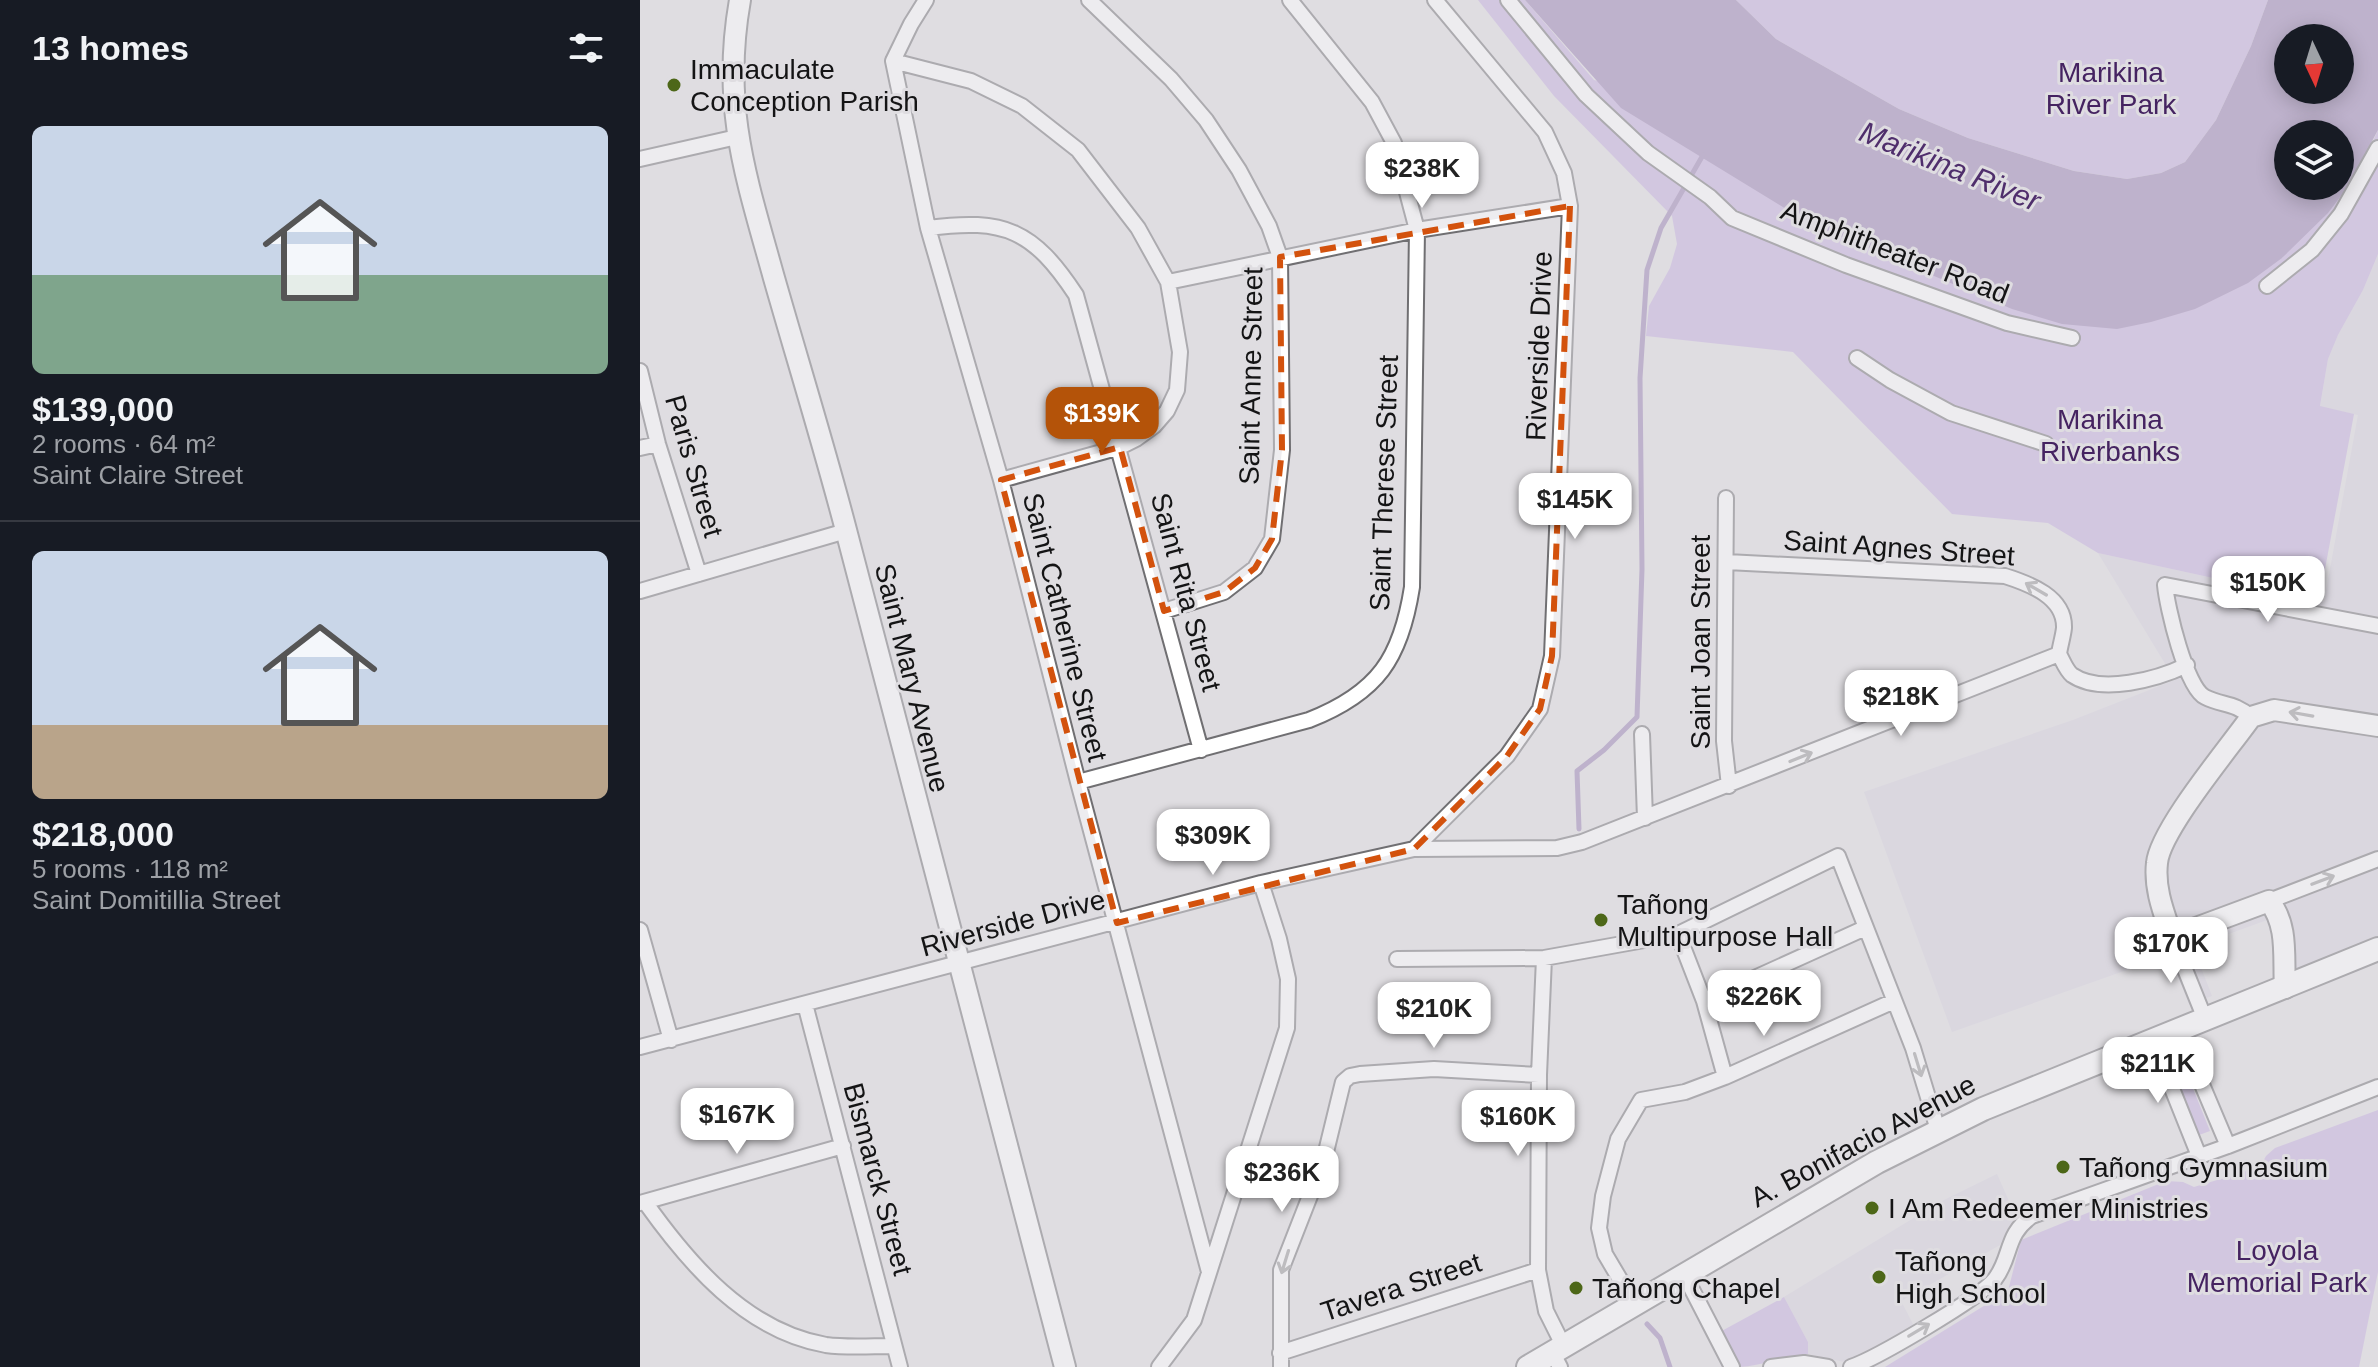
<!DOCTYPE html>
<html lang="en">
<head>
<meta charset="utf-8">
<style>
  :root { --surface:#171b24; --page:#20242c; --text:#f1f3f6; --muted:#9ea1a6; --line:#363941; --accent:#b45309 }
  body { margin:0; font-family:Arial,sans-serif; background:var(--page); color:var(--text); height:100vh; display:flex; flex-direction:column; font-size:30px; white-space:nowrap }
  * { box-sizing:border-box; margin:0 }
  p { font-size:26px; color:var(--muted) }
  .icon { flex:none; width:44px; height:44px; fill:none; stroke:currentColor; stroke-width:2; stroke-linecap:round; stroke-linejoin:round }
  .map { position:relative; flex:1; overflow:hidden }
  .details { display:flex; flex-direction:column; background:var(--surface); width:640px }
  .details>* { flex:none }
  .needle { width:52px; rotate:176deg }
  .controls { position:absolute; left:1634px; top:24px; display:grid; gap:16px }
  .controls a { display:grid; place-items:center; width:80px; height:80px; border-radius:50%; background:var(--surface); box-shadow:0 4px 20px #0003; font-size:40px }
  .price { position:absolute; translate:-50% -68px; padding:0 18px; border-radius:16px; background:#fff; color:#222; font-size:26px; line-height:52px; filter:drop-shadow(0 2px 4px #0008) }
  .price::after { content:''; position:absolute; left:50%; top:48px; width:24px; height:18px; margin-left:-12px; background:inherit; clip-path:polygon(0 0,100% 0,50% 100%) }
  .price.active { background:var(--accent); color:#fff }
  ul { padding:0; list-style:none }
  li { display:grid; align-content:center; gap:16px; height:424px; padding:0 32px }
  li+li { border-top:2px solid var(--line) }
  li span { display:grid; place-items:center; height:248px; border-radius:12px; color:#555 }
  li>.icon { margin-inline-start:auto }
  span .icon { width:144px; height:144px; fill:#fffc; stroke-width:1 }
  li b { font-size:34px }
  h2 { display:flex; justify-content:space-between; align-items:center; height:96px; padding:0 32px; font-size:34px }
  main { display:flex; flex:1; min-height:0 }
  .map>svg:first-child { display:block }
  .built { fill:#d5d0db }
  .green { fill:#c4addd }
  .water { fill:#977fb1; fill-rule:evenodd }
  .lines { fill:none; stroke-linecap:round; stroke-linejoin:round }
  .stream { stroke:#977fb1; stroke-width:5 }
  .street-casing { stroke:#706f72; stroke-width:18 }
  .secondary-casing { stroke:#706f72; stroke-width:24 }
  .primary-casing { stroke:#706f72; stroke-width:26 }
  .street { stroke:#fff; stroke-width:14 }
  .secondary { stroke:#fff; stroke-width:20 }
  .primary { stroke:#fff; stroke-width:22 }
  .oneway { stroke:#959596 }
  .marked { fill:none; stroke:#d3520d; stroke-width:6; stroke-dasharray:16 10; stroke-linejoin:round }
  .poi-dot { fill:#4d6718; stroke:#dfdde1; stroke-width:3 }
  .labels { text-anchor:middle; dominant-baseline:central; stroke-width:6; stroke-linejoin:round; paint-order:stroke }
  .poi-label { font-size:28px; fill:#141415; stroke:#dfdde1; text-anchor:start }
  .park-label { font-size:28px; fill:#452361; stroke:#dfdde1 }
  .street-label { font-size:28px; fill:#141415; stroke:#dfdde1 }
  .water-label { font-size:30px; font-style:italic; fill:#4f2e6c; stroke:#dfdde1 }
</style>
</head>
<body>
<main>
<section class="details">
<h2>13 homes<svg class="icon" aria-label="filters" viewBox="0 0 24 24"><path d="M4 7h16M4 17h16"/><circle cx="9" cy="7" r="2"/><circle cx="15" cy="17" r="2"/></svg></h2>
<ul>
<li><span style="background:linear-gradient(#c9d6e8 60%,#7fa58c 0)"><svg class="icon" aria-label="home" viewBox="0 0 24 24"><path d="M3 11l9-7 9 7M6 9v11h12V9"/></svg></span><div><b>$139,000</b><p>2 rooms · 64 m²</p><p>Saint Claire Street</p></div></li>
<li><span style="background:linear-gradient(#c9d6e8 70%,#b9a48a 0)"><svg class="icon" aria-label="home" viewBox="0 0 24 24"><path d="M3 11l9-7 9 7M6 9v11h12V9"/></svg></span><div><b>$218,000</b><p>5 rooms · 118 m²</p><p>Saint Domitillia Street</p></div></li>
</ul>
</section>
<div class="map">
<svg width="1738" height="1367" viewBox="0 0 1738 1367">
  <rect width="100%" height="100%" fill="#dfdde1"/>
  <!-- built -->
  <path class="built" d="M1738,254V936L1644,974L1649,912L1553,947L1572,996L1549,1004L1529,955L1312,1032L1224,792L1433,720L1535,680L1458,553L1684,602L1718,415L1680,407L1688,359L1698,335L1723,290Z
    M1357,1174L1375,1215L1360,1245L1261,1301L1275,1328L1209,1363L1168,1354V1342L1144,1297L1300,1202Z"/>
  <!-- green -->
  <path class="green" d="M838,0H885L954,80L1642,258L1727,154L1738,130V254L1723,290L1698,335L1688,359L1680,406L1714,414L1679,601L1458,553L1408,523L1312,514L1153,352L1006,336L1009,306L1030,268L1037,244L1032,216L914,96Z
    M1096,0H1628L1611,46L1576,120L1545,162L1521,173L1487,179L1434,171L1328,138L1259,109L1136,39Z
    M1542,1061L1570,1131L1559,1135L1532,1066Z
    M1738,1110V1272L1719,1367H1245L1368,1291L1381,1240L1526,1181L1543,1182L1554,1187L1620,1167L1626,1156L1635,1148Z
    M1144,1297L1168,1342V1354C1141,1356 1123,1367 1096,1367L1078,1333Z"/>
  <!-- water -->
  <path class="water" d="M885,0H1096L1136,39L1259,109L1328,138L1434,171L1487,179L1521,173L1545,162L1576,120L1611,46L1628,0H1738V130L1707,188L1688,213L1642,258L1608,283L1555,309L1511,322L1477,329L1422,324L1372,309L1169,223L981,108ZM1648,38H1700V90H1648ZM1648,134H1700V186H1648Z"/>
  <g class="lines">
    <!-- stream -->
    <path class="stream" d="M939,829L937,771L964,750L997,717L1002,569L1000,378L1007,270L1021,228L1063,155
      M1007,1324L1020,1338L1030,1367"/>
    <defs>
      <path id="street" d="M286,0L271,24L253,61L288,228L361,480L438,782L569,1272
        M449,0L531,79L566,120L599,170L629,226L640,257L642,450L632,539L615,568L584,592L524,611
        M868,0L946,95L1008,153L1070,197L1092,218L1206,265L1367,323L1432,338
        M253,61L331,81L382,106L438,150L498,228L528,282L540,352L537,390L527,411L514,426L496,439L480,447L361,480
        M0,159L97,137
        M288,228C365,218 393,230 436,295L561,750
        M528,282L777,230L930,206
        M1627,286L1672,250L1701,214L1738,148
        M1217,358L1250,380L1311,413L1406,444
        M0,371L18,444L59,574
        M0,448L18,444
        M1086,498L1084,741L1089,786
        M1087,562L1365,576C1390,584 1425,597 1424,628C1423,637 1420,646 1419,654
        M0,591L206,531
        M1419,654C1423,661 1426,670 1432,675C1461,695 1518,679 1547,665
        M1611,717C1594,702 1583,706 1565,697C1546,688 1527,607 1525,585L1738,626
        M1002,734L1005,818
        M438,782L669,720C738,693 761,658 772,587L777,230L754,143L732,102L650,0
        M774,849L867,756L900,709L912,656L930,206L924,173L905,132L795,0
        M1629,901L1738,859
        M0,930L31,1040
        M1038,934L1064,1001L1085,1077
        M1532,937L1565,1019
        M904,958L899,1075L898,1270L906,1311L923,1345
        M757,959L904,958L1038,934L1198,856L1273,1048L1298,1130
        M1064,1001L1225,928
        M165,1004L260,1367
        M1539,1030L1588,1146
        M1513,1041L1559,1156
        M0,1047L621,883L774,849L917,848L942,842L1419,654
        M5,1202C49,1264 106,1331 186,1345C207,1348 232,1346 254,1346
        M0,1203L203,1146
        M1044,1274L1092,1367
        M994,1303L965,1254L959,1228L963,1196L978,1139L1001,1100L1045,1092L1085,1077L1254,1001
        M912,1352L920,1367
        M640,1353L898,1270
        M519,1367L554,1320L647,1028L648,979L639,939L621,883
        M641,1367V1270L684,1160L703,1082L710,1076L720,1074L794,1069L899,1075
        M1131,1367L1164,1363L1188,1367
        M1211,1367C1235,1359 1340,1298 1355,1279C1372,1257 1365,1234 1392,1216L1588,1146L1738,1087"/>
      <path id="secondary" d="M100,0C81,107 106,177 134,278C158,362 184,446 206,530C277,810 350,1089 425,1367
        M1645,988C1643,958 1649,926 1629,901L1532,937C1524,913 1514,889 1517,863C1520,830 1589,748 1611,717L1634,710L1738,726"/>
      <path id="primary" d="M888,1367L1237,1162L1343,1109L1738,949"/>
    </defs>
    <!-- street casing -->
    <use href="#street" class="street-casing"/>
    <!-- secondary casing -->
    <use href="#secondary" class="secondary-casing"/>
    <!-- primary casing -->
    <use href="#primary" class="primary-casing"/>
    <!-- street -->
    <use href="#street" class="street"/>
    <!-- secondary -->
    <use href="#secondary" class="secondary"/>
    <!-- primary -->
    <use href="#primary" class="primary"/>
  </g>
  <!-- one-way arrows -->
  <defs><path id="oneway-shaft" d="M-6 0H5M1.5-3L5.5 0L1.5 3" fill="none" stroke-width="1.6" stroke-linecap="round" stroke-linejoin="round" transform="scale(2)"/></defs>
  <g class="oneway">
    <use href="#oneway-shaft" transform="translate(1396 589) rotate(-150)"/>
    <use href="#oneway-shaft" transform="translate(1661 714) rotate(-170)"/>
    <use href="#oneway-shaft" transform="translate(1161 757) rotate(-22)"/>
    <use href="#oneway-shaft" transform="translate(1683 880) rotate(-21)"/>
    <use href="#oneway-shaft" transform="translate(1278 1065) rotate(73)"/>
    <use href="#oneway-shaft" transform="translate(645 1262) rotate(107)"/>
    <use href="#oneway-shaft" transform="translate(1279 1330) rotate(-31)"/>
  </g>
  <!-- marked area -->
  <path d="M0 0H1738V1367H0ZM930,206L912,656L900,709L867,756L774,849L477,923L361,480L480,447L524,611L584,592L615,568L632,539L642,450L640,257Z" fill="#dfdde1" fill-opacity=".55" fill-rule="evenodd"/>
  <path class="marked" d="M930,206L912,656L900,709L867,756L774,849L477,923L361,480L480,447L524,611L584,592L615,568L632,539L642,450L640,257Z"/>
  <!-- markers -->
  <g class="poi-dot">
    <circle cx="34" cy="85" r="8"/>
    <circle cx="961" cy="920" r="8"/>
    <circle cx="1423" cy="1167" r="8"/>
    <circle cx="1232" cy="1208" r="8"/>
    <circle cx="1239" cy="1277" r="8"/>
    <circle cx="936" cy="1288" r="8"/>
  </g>
  <g class="labels">
    <!-- poi labels -->
    <g class="poi-label">
      <text x="50" y="69">Immaculate<tspan x="50" dy="32">Conception Parish</tspan></text>
      <text x="977" y="904">Tañong<tspan x="977" dy="32">Multipurpose Hall</tspan></text>
      <text x="1439" y="1167">Tañong Gymnasium</text>
      <text x="1248" y="1208">I Am Redeemer Ministries</text>
      <text x="1255" y="1261">Tañong<tspan x="1255" dy="32">High School</tspan></text>
      <text x="952" y="1288">Tañong Chapel</text>
    </g>
    <!-- park labels -->
    <g class="park-label">
      <text x="1471" y="72">Marikina<tspan x="1471" dy="32">River Park</tspan></text>
      <text x="1470" y="419">Marikina<tspan x="1470" dy="32">Riverbanks</tspan></text>
      <text x="1637" y="1250">Loyola<tspan x="1637" dy="32">Memorial Park</tspan></text>
    </g>
    <!-- street labels -->
    <g class="street-label">
      <text transform="translate(1255 252) rotate(21)">Amphitheater Road</text>
      <text transform="translate(899 346) rotate(-88)">Riverside Drive</text>
      <text transform="translate(611 376) rotate(-89)">Saint Anne Street</text>
      <text transform="translate(54 466) rotate(74)">Paris Street</text>
      <text transform="translate(744 483) rotate(-88)">Saint Therese Street</text>
      <text transform="translate(1259 548) rotate(4)">Saint Agnes Street</text>
      <text transform="translate(546 592) rotate(75)">Saint Rita Street</text>
      <text transform="translate(425 627) rotate(76)">Saint Catherine Street</text>
      <text transform="translate(1060 642) rotate(-90)">Saint Joan Street</text>
      <text transform="translate(272 678) rotate(76)">Saint Mary Avenue</text>
      <text transform="translate(373 923) rotate(-15)">Riverside Drive</text>
      <text transform="translate(1223 1141) rotate(-28)">A. Bonifacio Avenue</text>
      <text transform="translate(238 1179) rotate(75)">Bismarck Street</text>
      <text transform="translate(761 1287) rotate(-18)">Tavera Street</text>
    </g>
    <!-- water labels -->
    <g class="water-label">
      <text transform="translate(1310 166) rotate(22)">Marikina River</text>
    </g>
  </g>
</svg>
<div class="controls">
<a><svg class="needle" viewBox="-14 -14 28 28"><path d="M0-13l5 13h-10z" fill="#e53935"/><path d="M0 13l5-13h-10z" fill="#9ea1a6"/></svg></a>
<a><svg class="icon" aria-label="layers" viewBox="0 0 24 24"><path d="M12 4l9 5-9 5-9-5zM3 14l9 5 9-5"/></svg></a>
</div>
<b class="price" style="left:782px;top:210px">$238K</b>
<b class="price active" style="left:462px;top:455px">$139K</b>
<b class="price" style="left:935px;top:541px">$145K</b>
<b class="price" style="left:1628px;top:624px">$150K</b>
<b class="price" style="left:1261px;top:738px">$218K</b>
<b class="price" style="left:573px;top:877px">$309K</b>
<b class="price" style="left:1531px;top:985px">$170K</b>
<b class="price" style="left:1124px;top:1038px">$226K</b>
<b class="price" style="left:794px;top:1050px">$210K</b>
<b class="price" style="left:1518px;top:1105px">$211K</b>
<b class="price" style="left:97px;top:1156px">$167K</b>
<b class="price" style="left:878px;top:1158px">$160K</b>
<b class="price" style="left:642px;top:1214px">$236K</b>
</div>
</main>
</body>
</html>
